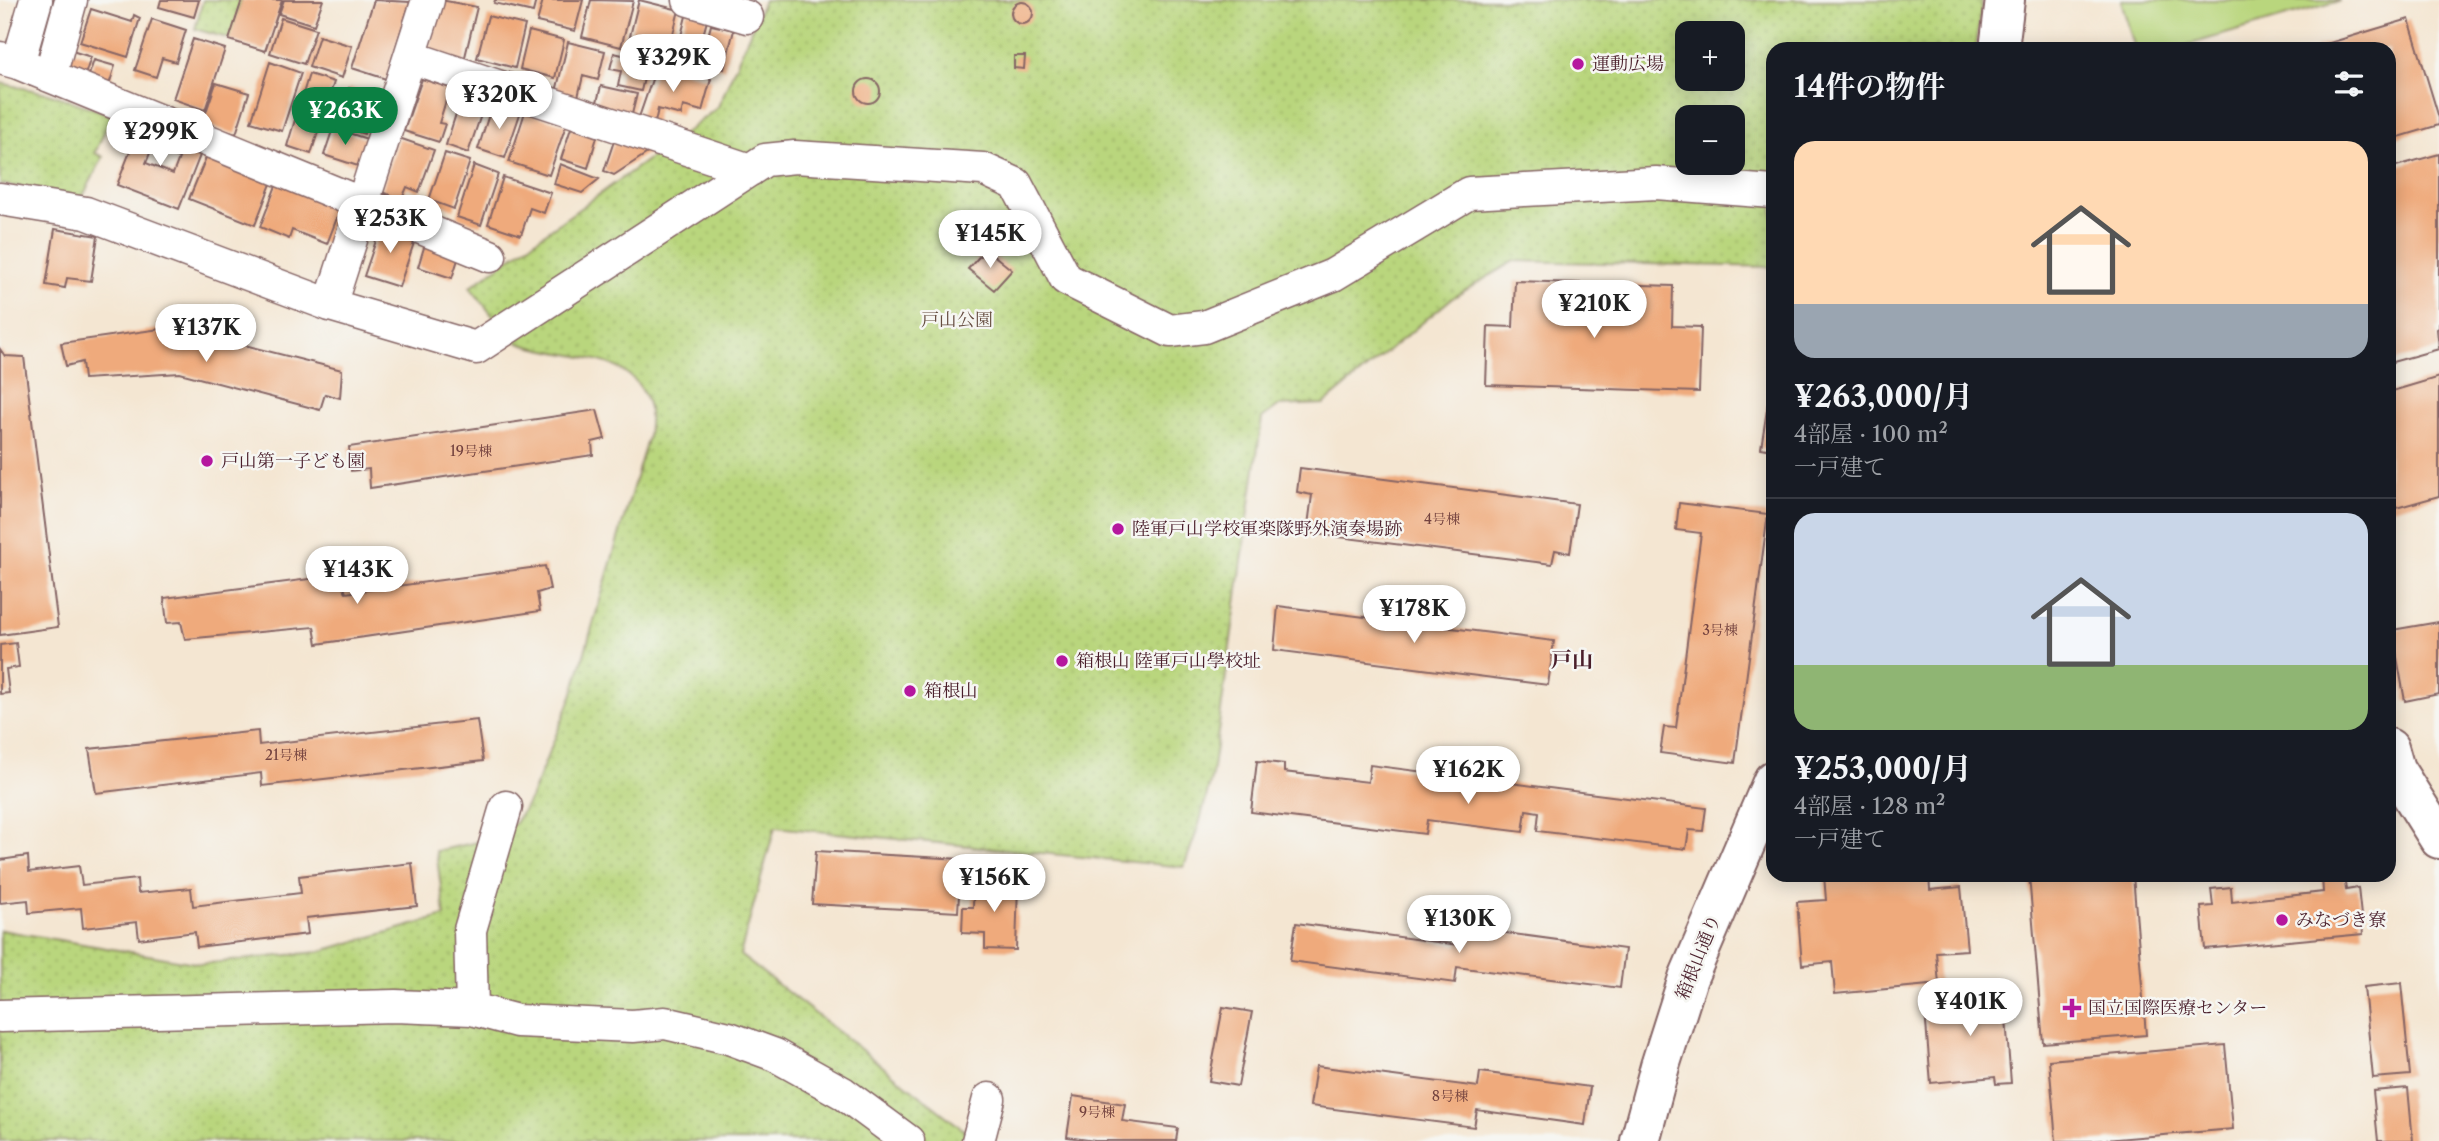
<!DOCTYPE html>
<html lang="ja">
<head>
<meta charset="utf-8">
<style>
  :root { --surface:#171b24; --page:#242831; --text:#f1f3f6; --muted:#9ea1a6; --line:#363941; --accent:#0b8043 }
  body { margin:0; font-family:"Libre Caslon Text","Noto Serif JP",serif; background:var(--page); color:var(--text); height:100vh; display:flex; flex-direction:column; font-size:26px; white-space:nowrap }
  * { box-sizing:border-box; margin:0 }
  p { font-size:23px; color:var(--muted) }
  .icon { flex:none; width:38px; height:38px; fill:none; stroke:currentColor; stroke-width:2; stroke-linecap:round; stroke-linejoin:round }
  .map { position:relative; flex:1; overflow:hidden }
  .panel { position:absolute; left:1766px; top:42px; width:630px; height:840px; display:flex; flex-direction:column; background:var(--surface); border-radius:21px; box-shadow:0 4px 18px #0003 }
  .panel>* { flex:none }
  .tools { position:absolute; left:1675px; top:21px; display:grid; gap:14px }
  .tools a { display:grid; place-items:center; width:70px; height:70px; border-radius:14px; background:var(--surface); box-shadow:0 4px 18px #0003; font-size:35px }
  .price { position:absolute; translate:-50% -60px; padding:0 16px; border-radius:24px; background:#fff; color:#222; font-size:23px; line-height:46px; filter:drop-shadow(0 2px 4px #0008) }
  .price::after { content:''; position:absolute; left:50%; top:42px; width:21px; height:16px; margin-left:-10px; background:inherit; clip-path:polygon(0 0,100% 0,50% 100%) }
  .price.selected { background:var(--accent); color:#fff }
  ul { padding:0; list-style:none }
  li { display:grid; align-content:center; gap:14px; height:371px; padding:0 28px }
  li+li { border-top:2px solid var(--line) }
  li span { display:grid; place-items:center; height:217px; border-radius:21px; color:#555 }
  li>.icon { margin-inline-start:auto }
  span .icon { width:126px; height:126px; fill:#fffc; stroke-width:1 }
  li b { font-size:30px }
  h2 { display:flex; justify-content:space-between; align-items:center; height:84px; padding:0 28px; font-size:30px }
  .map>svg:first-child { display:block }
  .green { fill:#b9d67d; stroke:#827a54; stroke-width:2 }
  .park { fill:url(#park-dots); stroke:#827a54; stroke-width:2; fill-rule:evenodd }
  .building { fill:#efaa7b; fill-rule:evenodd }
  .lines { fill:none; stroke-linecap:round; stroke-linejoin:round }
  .street-casing { stroke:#866565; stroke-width:35 }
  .secondary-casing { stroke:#866565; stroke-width:42 }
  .street { stroke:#fff; stroke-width:32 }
  .secondary { stroke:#fff; stroke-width:38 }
  .poi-dot { fill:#b5179e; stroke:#f6f6f2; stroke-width:2.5 }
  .labels { text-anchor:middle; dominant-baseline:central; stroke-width:5; stroke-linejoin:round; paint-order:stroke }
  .number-label { font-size:14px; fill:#73423f }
  .poi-label { font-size:18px; fill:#4a1f2b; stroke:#f6f6f2; text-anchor:start }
  .park-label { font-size:18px; fill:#664d40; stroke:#f6f6f2 }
  .street-label { font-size:18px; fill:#4a1f2b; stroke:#f6f6f2 }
  .quarter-label { font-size:21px; font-weight:bold; fill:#4a1f2b; stroke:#f6f6f2 }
</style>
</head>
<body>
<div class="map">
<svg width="2439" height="1141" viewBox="0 0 2439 1141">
  <defs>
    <pattern id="park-dots" width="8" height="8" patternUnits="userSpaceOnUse" patternTransform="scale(1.75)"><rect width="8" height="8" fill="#b9d67d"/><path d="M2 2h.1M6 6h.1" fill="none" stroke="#a1b76c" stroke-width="1.8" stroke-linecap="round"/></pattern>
  </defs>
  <rect width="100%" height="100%" fill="#f6f6f2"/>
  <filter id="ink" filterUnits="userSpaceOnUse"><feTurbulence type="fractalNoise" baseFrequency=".0143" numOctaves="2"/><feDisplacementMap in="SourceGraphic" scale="14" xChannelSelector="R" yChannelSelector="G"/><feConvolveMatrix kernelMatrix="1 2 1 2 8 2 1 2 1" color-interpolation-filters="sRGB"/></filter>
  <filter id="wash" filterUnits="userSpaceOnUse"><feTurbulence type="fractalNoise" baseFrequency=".00686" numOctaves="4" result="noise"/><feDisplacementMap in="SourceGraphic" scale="28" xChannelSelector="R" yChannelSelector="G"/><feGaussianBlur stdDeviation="1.57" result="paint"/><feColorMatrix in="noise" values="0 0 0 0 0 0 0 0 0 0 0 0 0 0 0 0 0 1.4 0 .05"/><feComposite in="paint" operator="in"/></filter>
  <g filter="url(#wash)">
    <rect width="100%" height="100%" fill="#f4e6d2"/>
    <!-- green -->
    <path class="green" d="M2121,0H2339V1L2174,49H2135Z"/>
    <!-- park -->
    <path class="park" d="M203,0H241L231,39L195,29Z
      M764,0H1982L1976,49H1773V267L1514,261L1451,299L1324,404L1278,406L1262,418L1212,775L1199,825L1184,867L775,827L740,955L978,1141H0V930L201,964L318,952L445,916L436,851L487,840L515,823L530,799L572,696L648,436C649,427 650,418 649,409C638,349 562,360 519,343C509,339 478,297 470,287L685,133L718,107ZM1687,33H1732V79H1687ZM1687,117H1732V163H1687Z
      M0,83L51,94L112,115L95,153L103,157L82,198L0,184Z"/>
    <g id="blocks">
      <!-- building -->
      <path class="building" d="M161,0H199L194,17L159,7Z
        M242,0H282L265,51L229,40Z
        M284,0H323L314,25L279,14Z
        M374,0L410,2L386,79L352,68Z
        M441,0L477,7L463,65L427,56Z
        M495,0H536L533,12L494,3Z
        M543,0H583L575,31L537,22Z
        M591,0L633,1L621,47L582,37Z
        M639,0L679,10L668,54L628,44Z
        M1011 13a11 11 0 1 1 22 0a11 11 0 1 1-22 0Z
        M91,9L132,22L134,15L140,18L128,57L80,42Z
        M687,12L708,17L696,61L676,56Z
        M488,16L525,25L515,68L477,58Z
        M281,18L316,29L304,64L270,53Z
        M152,19L186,30L176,62L162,58L156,77L135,70Z
        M2409,19L2439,118V125L2389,140V49L2313,48Z
        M711,25L734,30L724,69L701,63Z
        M529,31L564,40L555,78L520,69Z
        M319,36L352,46L342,78L309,67Z
        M193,39L225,49L205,110L173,99Z
        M568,42L605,51L598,80L583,76L578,97L556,92Z
        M72,51L91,57L84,78L65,72Z
        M614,53L648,61L641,91L618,86L621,71L610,69Z
        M1014,56H1025L1024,69L1014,68Z
        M94,60L115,66L108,88L87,81Z
        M270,62L301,73L282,131L251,122Z
        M657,65L711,79L702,111L683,106L681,115L658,109L653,131L637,123Z
        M309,74L334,82L311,154L287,146Z
        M422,79L450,88L439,123L445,124L439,142L404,131Z
        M856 91a12 12 0 1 1 24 0a12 12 0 1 1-24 0Z
        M216,83L249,93L236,134L202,124Z
        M601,86L637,94L631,118L595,110Z
        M349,88L376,96L364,134L337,125Z
        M463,92L486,100L468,153L446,145Z
        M492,105L520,114L505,158L478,149Z
        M525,112L566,125L549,175L509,162Z
        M140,126L202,150L179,209L117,185ZM152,148L179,158L173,174L146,163Z
        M333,128L367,139L358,166L324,155Z
        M571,128L597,137L588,168L561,159Z
        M399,138L434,150L419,192L407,187L402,199L381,192Z
        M615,138L649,152L614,175L604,171Z
        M445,153L470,161L454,209L429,200Z
        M2439,154V328L2437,329L2439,349L2389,363V168Z
        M207,155L272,181L255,225L189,199Z
        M560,164L599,179L582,193L554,184Z
        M474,165L498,174L481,225L457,217Z
        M503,177L551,193L544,213L530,208L521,235L488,224Z
        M279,178L343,202L327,244L292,230L289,239L260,227Z
        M382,223L417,234L399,287L364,276Z
        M55,229L98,236L91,281L67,278L65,288L46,285Z
        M426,241L460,253L452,278L418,267Z
        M986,249L1012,270L994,290L968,269Z
        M1515,281L1673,286L1672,326L1701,327L1699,392L1486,385L1488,326L1513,327Z
        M174,327L342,370L340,398L325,394L320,410L180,373L84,379L82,362L66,366L61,343Z
        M0,349L5,356L24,357L58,627L0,635Z
        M2439,377V496L2389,510V392Z
        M1771,384H1773V450L1761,448Z
        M597,410L605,439L592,442L593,455L370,488L369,469L351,471L349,447Z
        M1300,468L1577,504L1570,553L1555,550L1552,564L1307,533L1312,495L1297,492Z
        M1679,503L1768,514L1735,763L1660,753L1664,727L1676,728L1701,533L1676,530Z
        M545,566L550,589L537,593L540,611L317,644L314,627L185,639L181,622L167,623L164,598L340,575L346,593Z
        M1278,606L1554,641L1548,685L1274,650Z
        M2439,622V694L2405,701L2392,630Z
        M16,643L19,667L6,669L9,693L0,694V645Z
        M477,720L483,761L262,786L261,773L96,793L89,749L258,731L259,745Z
        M1257,761L1284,764V772L1368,782L1370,765L1706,808L1703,831L1689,830L1686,849L1537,831L1539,812L1526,810L1523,832L1427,820L1425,834L1251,812Z
        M816,851L961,859L958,912L812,904Z
        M28,856L29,872L79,866L82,885L137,879L138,893L191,888L193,906L301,893L299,876L412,863L417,906L306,918L308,934L197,947L195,932L139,939L137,922L83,928L81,908L29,913L28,900L0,903V860Z
        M1824,875H1929L1930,890L1961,887L1967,950L1936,952L1939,984L1835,994L1832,962L1802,965L1797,902L1826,900Z
        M2029,875H2133L2146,1035L2043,1043Z
        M2344,875L2346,890L2358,888L2363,934L2205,949L2201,907L2213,906L2211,889L2231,887L2232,902L2323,892L2322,877Z
        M974,881L1018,882L1016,950L985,949V934L962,933L963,907H973Z
        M1296,923L1458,945L1461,927L1625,949L1620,988L1457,967L1455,983L1290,961Z
        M2003,980L2011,1083L1996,1084L1995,1077L1931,1083L1925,1011L1956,1008L1955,992L1989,989L1988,981Z
        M2401,983L2410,1075L2373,1078L2364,987Z
        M1223,1007L1252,1012L1238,1086L1209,1081Z
        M2225,1045L2233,1129L2093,1141H2056L2049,1060Z
        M1316,1066L1478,1087L1480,1072L1590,1087L1585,1125L1477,1110L1474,1127L1310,1106Z
        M2408,1088L2413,1141H2378L2373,1091Z
        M1073,1096L1125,1104L1122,1121L1178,1128L1176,1141H1095L1067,1137Z"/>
    </g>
  </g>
  <g filter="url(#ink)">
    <use href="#blocks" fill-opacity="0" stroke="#866565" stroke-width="2"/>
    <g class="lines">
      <defs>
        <path id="street" d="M689,0L747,17
          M410,57L750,170
          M0,58L18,63L36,0
          M18,63L490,256
          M50,76L71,0
          M0,199L86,213L330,305L476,348L765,160L795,157L983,169L1016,184L1066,279L1170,331L1204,327L1333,275L1469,193L1656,183L1773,192
          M330,305L428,0
          M472,1009L470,930L506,807
          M0,1016L395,1006L472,1009L517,1021L633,1026L665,1023L729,1038L775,1055L843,1093L908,1141
          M978,1141L989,1099"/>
        <path id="secondary" d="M1999,49L2005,0
          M2389,748L2395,769L2439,839
          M1640,1141L1660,1066L1688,978L1773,780"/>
      </defs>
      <!-- street casing -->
      <use href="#street" class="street-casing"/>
      <!-- secondary casing -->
      <use href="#secondary" class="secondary-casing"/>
      <!-- street -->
      <use href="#street" class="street"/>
      <!-- secondary -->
      <use href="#secondary" class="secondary"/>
    </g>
  </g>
  <!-- markers -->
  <g class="poi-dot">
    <circle cx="1578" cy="64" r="7"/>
    <circle cx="207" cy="461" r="7"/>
    <circle cx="1118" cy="529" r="7"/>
    <circle cx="1062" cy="661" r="7"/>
    <circle cx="910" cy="691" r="7"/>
    <circle cx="2282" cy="920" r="7"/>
    <path d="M2068.5 997.5h7v7h7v7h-7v7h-7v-7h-7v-7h7z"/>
  </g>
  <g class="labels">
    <!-- number labels -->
    <g class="number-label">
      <text x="471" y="451">19号棟</text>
      <text x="1442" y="519">4号棟</text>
      <text x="1720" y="630">3号棟</text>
      <text x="286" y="755">21号棟</text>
      <text x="1450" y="1096">8号棟</text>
      <text x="1097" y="1112">9号棟</text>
    </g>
    <!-- poi labels -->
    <g class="poi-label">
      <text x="1592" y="64">運動広場</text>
      <text x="221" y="461">戸山第一子ども園</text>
      <text x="1132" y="529">陸軍戸山学校軍楽隊野外演奏場跡</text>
      <text x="1076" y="661">箱根山 陸軍戸山學校址</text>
      <text x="924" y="691">箱根山</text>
      <text x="2296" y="920">みなづき寮</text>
      <text x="2088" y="1008">国立国際医療センター</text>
    </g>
    <!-- park labels -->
    <g class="park-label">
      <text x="957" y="320">戸山公園</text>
    </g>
    <!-- street labels -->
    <g class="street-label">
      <text transform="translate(1698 957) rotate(-68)">箱根山通り</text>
    </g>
    <!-- quarter labels -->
    <g class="quarter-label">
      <text x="1572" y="659">戸山</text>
    </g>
  </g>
</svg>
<div class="tools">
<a>+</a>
<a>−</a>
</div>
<b class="price" style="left:673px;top:94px">¥329K</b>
<b class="price" style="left:499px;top:131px">¥320K</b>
<b class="price selected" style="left:345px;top:147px">¥263K</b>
<b class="price" style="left:160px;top:168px">¥299K</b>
<b class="price" style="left:390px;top:255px">¥253K</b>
<b class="price" style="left:990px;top:270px">¥145K</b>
<b class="price" style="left:1594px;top:340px">¥210K</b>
<b class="price" style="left:206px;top:364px">¥137K</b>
<b class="price" style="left:357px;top:606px">¥143K</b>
<b class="price" style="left:1414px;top:645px">¥178K</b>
<b class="price" style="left:1468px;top:806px">¥162K</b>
<b class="price" style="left:994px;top:914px">¥156K</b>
<b class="price" style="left:1459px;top:955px">¥130K</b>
<b class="price" style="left:1970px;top:1038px">¥401K</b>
<section class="panel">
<h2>14件の物件<svg class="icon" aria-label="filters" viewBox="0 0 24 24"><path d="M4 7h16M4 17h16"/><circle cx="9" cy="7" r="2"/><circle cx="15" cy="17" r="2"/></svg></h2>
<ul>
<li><span style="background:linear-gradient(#ffd9b3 75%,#9aa5b1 0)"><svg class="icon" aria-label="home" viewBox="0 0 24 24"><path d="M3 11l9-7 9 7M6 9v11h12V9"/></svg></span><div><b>¥263,000/月</b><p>4部屋 · 100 m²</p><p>一戸建て</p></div></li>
<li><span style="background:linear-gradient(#c9d6e8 70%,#8fb573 0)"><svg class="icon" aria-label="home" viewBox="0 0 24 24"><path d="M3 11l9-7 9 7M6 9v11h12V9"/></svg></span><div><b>¥253,000/月</b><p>4部屋 · 128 m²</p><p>一戸建て</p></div></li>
</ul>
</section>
</div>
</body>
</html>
